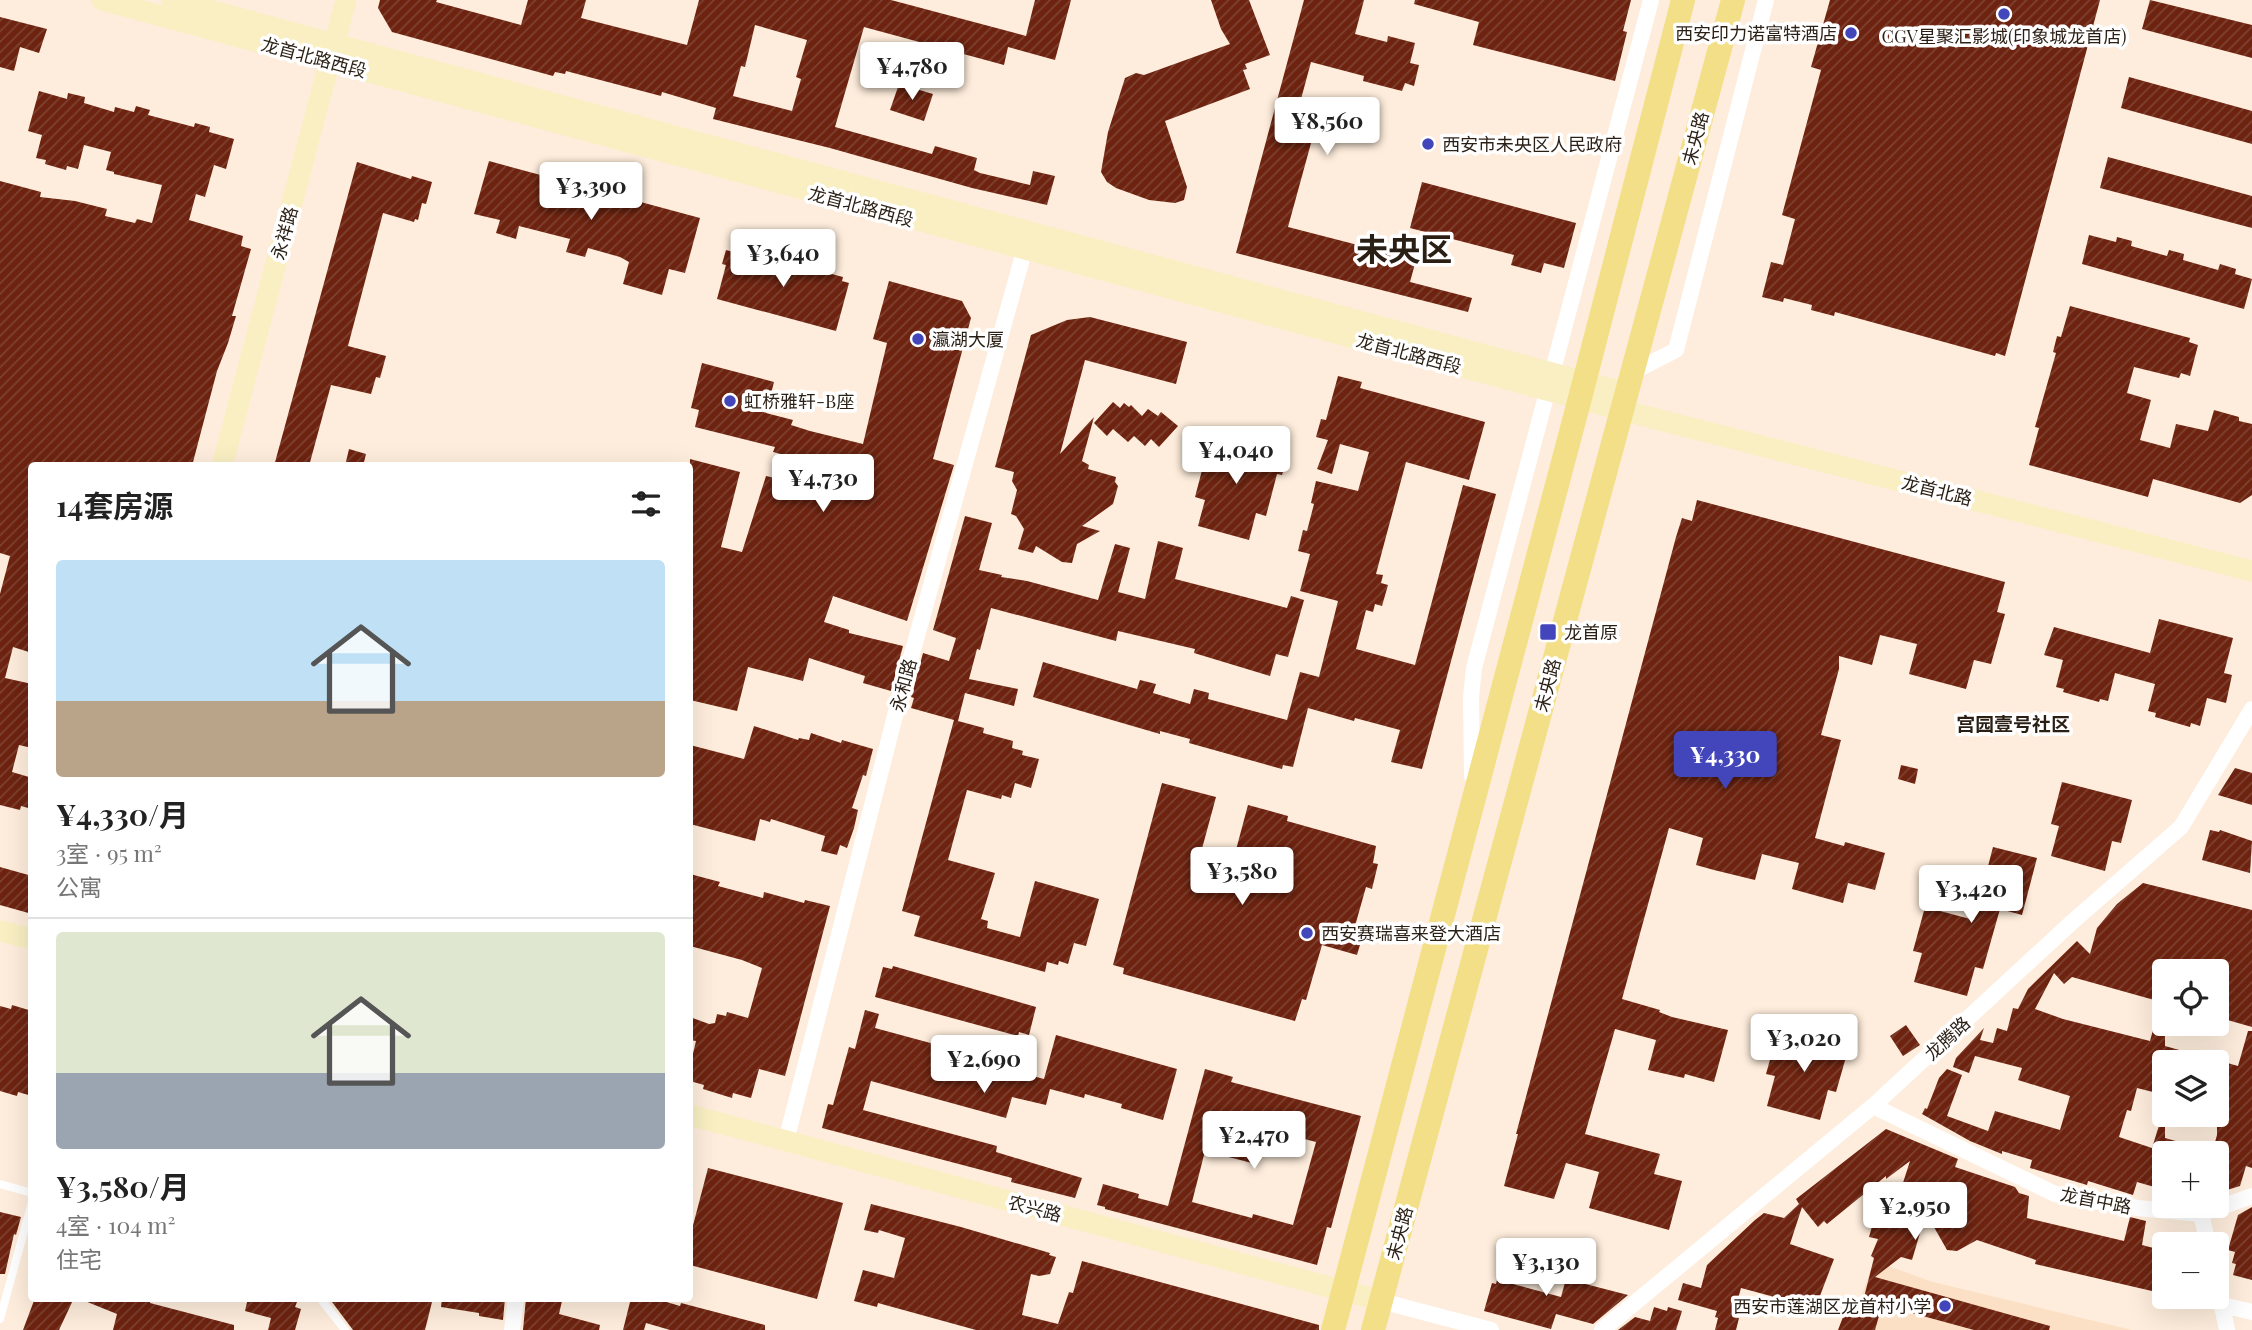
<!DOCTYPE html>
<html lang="zh">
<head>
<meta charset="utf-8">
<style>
  :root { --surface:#fff; --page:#f6f6f6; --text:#222; --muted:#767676; --line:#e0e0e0; --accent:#4346bb }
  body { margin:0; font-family:"Playfair Display","Noto Sans SC",serif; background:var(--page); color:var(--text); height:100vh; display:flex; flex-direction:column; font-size:26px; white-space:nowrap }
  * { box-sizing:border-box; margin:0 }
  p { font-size:23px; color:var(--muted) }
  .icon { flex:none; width:38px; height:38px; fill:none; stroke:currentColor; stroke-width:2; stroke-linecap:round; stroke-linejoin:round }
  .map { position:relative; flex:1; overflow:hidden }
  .drawer { position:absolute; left:28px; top:462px; width:665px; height:840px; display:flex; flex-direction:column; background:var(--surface); border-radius:7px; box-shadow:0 7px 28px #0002 }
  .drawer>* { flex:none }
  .fabs { position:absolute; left:2152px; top:959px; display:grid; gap:14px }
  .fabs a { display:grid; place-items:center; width:77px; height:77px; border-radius:7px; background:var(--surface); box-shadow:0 7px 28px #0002; font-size:35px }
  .price { position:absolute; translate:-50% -60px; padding:0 16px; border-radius:7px; background:#fff; color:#222; font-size:23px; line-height:46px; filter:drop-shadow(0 2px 4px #0008) }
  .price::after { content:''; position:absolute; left:50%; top:42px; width:21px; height:16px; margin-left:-10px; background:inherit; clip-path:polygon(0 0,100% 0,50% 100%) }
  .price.on { background:var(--accent); color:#fff }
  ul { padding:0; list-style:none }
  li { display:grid; align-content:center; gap:14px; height:371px; padding:0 28px }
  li+li { border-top:2px solid var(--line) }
  li span { display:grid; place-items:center; height:217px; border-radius:7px; color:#555 }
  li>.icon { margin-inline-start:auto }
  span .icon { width:126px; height:126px; fill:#fffc; stroke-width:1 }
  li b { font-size:30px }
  h2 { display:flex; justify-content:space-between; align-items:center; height:84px; padding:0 28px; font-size:30px }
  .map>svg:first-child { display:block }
  .built { fill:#fce0c5 }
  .building { fill:url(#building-hatch); fill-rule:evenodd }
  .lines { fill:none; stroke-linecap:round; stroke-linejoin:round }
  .lane { stroke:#fff; stroke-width:8 }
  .street { stroke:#fff; stroke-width:16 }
  .secondary { stroke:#f9efc3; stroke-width:21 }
  .primary { stroke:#f2df87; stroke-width:24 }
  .poi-dot { fill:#4346bb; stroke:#fff; stroke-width:2.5 }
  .labels { text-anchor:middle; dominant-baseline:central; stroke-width:7; stroke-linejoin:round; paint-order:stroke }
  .poi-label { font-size:18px; fill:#2a1f15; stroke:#fff; text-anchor:start }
  .street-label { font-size:18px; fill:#2a1f15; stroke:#fff }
  .neighbourhood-label { font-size:19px; font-weight:bold; fill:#2a1f15; stroke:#fff }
  .town-label { font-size:32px; font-weight:bold; fill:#2a1f15; stroke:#fff }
</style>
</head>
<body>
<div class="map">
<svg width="2252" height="1330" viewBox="0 0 2252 1330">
  <defs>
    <pattern id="building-hatch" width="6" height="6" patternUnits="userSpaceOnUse" patternTransform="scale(1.75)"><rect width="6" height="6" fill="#6d230f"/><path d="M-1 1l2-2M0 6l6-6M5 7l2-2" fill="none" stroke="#7d4231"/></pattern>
  </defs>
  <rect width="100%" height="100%" fill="#feeddc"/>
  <!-- built -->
  <path class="built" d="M1874,1261L1933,1282L2132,1330H1849Z"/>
  <!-- building -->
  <path class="building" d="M380,0H437L436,2L521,25L528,0H586L581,18L687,45L699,0H891L1026,36L1035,0H1071L1055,60L1008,47L1004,65L864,27L835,127L932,154L935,146L977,158L974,170L980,173L1030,185L1033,171L1055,176L1047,205L972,188L830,148L713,119L716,108L662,92L661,96L566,71L565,74L555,72L553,76L392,32L378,8ZM755,25L807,40L796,77L801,79L792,111L733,96L741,66L745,67Z
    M1211,0H1249L1270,55L1245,64L1247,69L1243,70L1250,89L1165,121L1187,187L1184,200L1175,203L1149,200L1116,188L1107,182L1101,172L1108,132L1125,78L1136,73L1144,75L1230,44L1221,29Z
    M1304,0H1364L1355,34L1387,42L1388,36L1415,43L1410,63L1419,65L1414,86L1405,83L1402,91L1363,81L1364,76L1311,62L1297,114L1304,116L1305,122L1316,125L1288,227L1416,260L1410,282L1472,298L1468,312L1236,253Z
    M1415,0H1631L1623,31L1627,32L1615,81L1473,45L1479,22L1414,4Z
    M1830,0H2100L2005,356L1996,353L1995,356L1835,312L1834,316L1811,310L1812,305L1784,298L1783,302L1762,297L1771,262L1783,265L1795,219L1782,215L1821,70L1811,67Z
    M2150,0L2252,25V58L2142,29Z
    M0,17L47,29L39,53L20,47L14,71L0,67Z
    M2129,77L2252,111V144L2121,108Z
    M899,84L933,94L924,121L890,110Z
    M39,91L67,99L68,93L85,97L84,103L114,112L115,107L134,112L136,106L150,110L148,115L194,127L195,123L210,127L209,132L234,139L226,169L214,165L205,197L196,194L189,220L243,236L241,246L251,249L232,316H236L228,343L217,371L192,466H32V653L13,647L5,678L32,684V748L19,745L12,772L29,777L28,780L32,781V809L21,806L20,810L0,805V594L10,556L0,553V181L41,192L40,197L75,201L107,209L105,216L135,223L137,219L152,223L162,185L114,174V172L106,170L111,152L84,145L78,169L67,166L66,170L45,164L46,160L36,158L42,135L28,131Z
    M2108,157L2252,196V228L2100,188Z
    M489,161L700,218L685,273L669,269L662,295L623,284L629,262L620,257L588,248L585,257L566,252L570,239L519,226L516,239L496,233L500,220L474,214Z
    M357,162L411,179L412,176L432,182L426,204L422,203L418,220L415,219L414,222L383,213L348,346L386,356L380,378L376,377L371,394L331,385L309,466H274Z
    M1422,182L1576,223L1564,268L1544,263L1541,273L1511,265L1514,255L1410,228Z
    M2089,235L2116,242L2117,237L2132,241L2131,246L2167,256L2169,250L2184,254L2183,260L2218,270L2220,264L2236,269L2235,274L2252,279L2244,309L2082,264Z
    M737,249L843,277L842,281L849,283L836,331L717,299L726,265L722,264L726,250L737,253Z
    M889,281L962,301L971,318L933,459L954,465L907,621L833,596L824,622L849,630V633L903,646L891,691L863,683L865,676L809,658L803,681L748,667L737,711L690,700V459L740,472L721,547L742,552L766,476L814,487L819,464L773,452L775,447L695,427L699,410L691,408L702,363L774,382L766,413L793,420L791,425L810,431L863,444L887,343L873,339Z
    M2070,306L2190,338L2189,342L2198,345L2190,376L2181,373L2179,378L2134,367L2127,393L2151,400L2140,440L2170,448L2176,424L2208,431L2214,410L2239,417V421L2252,424V495L2240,503L2153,479L2148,497L2029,465L2039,428L2035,427L2056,353L2053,352L2057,336L2061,337Z
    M1090,317L1187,342L1176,384L1085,360L1060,454L1094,417L1082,461L1089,465L1088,469L1116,477L1115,482L1118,486L1113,504L1082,526L1100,531L1077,544L1072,563L1062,562L1036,546L1033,553L1018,549L1024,529L1016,516L1011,514L1017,490L1012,481L1014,472L995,467L1031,335L1067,320Z
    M1338,376L1362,382L1360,388L1485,422L1469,480L1406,462L1376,574L1383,575L1381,583L1388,585L1382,606L1375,604L1373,612L1366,610L1356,649L1415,665L1463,485L1496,494L1422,769L1391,762L1400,730L1355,718L1354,721L1308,708L1293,767L1283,765L1282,769L1189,743L1190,739L1160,731V734L1033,697L1043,662L1137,689L1140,680L1156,684L1153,693L1190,704L1194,689L1209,693L1208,699L1287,720L1300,672L1319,677L1338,601L1300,591L1310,554L1298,551L1303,530L1307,531L1314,504L1311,503L1316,481L1358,491L1369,452L1340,444L1332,474L1317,469L1328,440L1316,437L1321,419L1326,420Z
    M1113,402L1120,408L1124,403L1129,407L1131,405L1142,416L1148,409L1158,416L1161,412L1178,426L1159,447L1151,439L1145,446L1134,436L1128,442L1113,429L1107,436L1094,423Z
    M1204,439L1233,446L1235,440L1259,446L1257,453L1286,461L1282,475L1277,474L1266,516L1256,513L1249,540L1198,526L1205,500L1195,497L1206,455L1200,453Z
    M349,449L366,454L363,466H345Z
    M1697,500L2005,582L1997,612L2005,614L1991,664L1974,660L1966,689L1909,674L1917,644L1880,635L1872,665L1839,656V669L1821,735L1841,740L1815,838L1844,846L1845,842L1885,853L1875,890L1848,883L1843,903L1792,889L1799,863L1762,854L1755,880L1714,870L1696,865L1703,838L1669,828L1622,999L1660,1010L1659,1012L1672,1017L1728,1030L1714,1082L1685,1074L1684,1078L1648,1070L1656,1040L1615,1029L1585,1134L1660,1154L1654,1174L1682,1181L1669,1230L1589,1208L1599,1172L1566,1163L1554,1199L1504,1186L1518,1134H1516L1676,537L1682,518L1692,521Z
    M965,516L992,523L979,570L1002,575L1001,577L1027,581L1098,600L1115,544L1130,548L1118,592L1145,599L1158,541L1183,548L1175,579L1287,608L1291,596L1304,600L1288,657L1276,654L1270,676L1194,653L1195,649L1118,631L1116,641L991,608L980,650L977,649L969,679L1018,689L1014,706L965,693L958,721L984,728L983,733L1013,741L1012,748L1023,751L1022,755L1039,759L1031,788L1015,783L1011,798L1002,795L1001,799L967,790L948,860L995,873L981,919L988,921L987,928L1020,937L1035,881L1099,899L1086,946L1074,943L1068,964L1059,961L1058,965L1047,962L1045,972L914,936L920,916L902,911L954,720L911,708L914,698L911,697L923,653L949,661L956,638L933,630Z
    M2159,619L2233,638L2224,673L2232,675L2226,703L2207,698L2200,726L2191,723L2190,727L2155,717L2156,713L2148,711L2155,684L2115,673L2108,701L2100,699L2099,702L2063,692L2064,689L2056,687L2063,660L2044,655L2054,627L2150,653Z
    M754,726L798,740L799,738L809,740L811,733L841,743L842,740L873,749L866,776L863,775L852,808L858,810L854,828L847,848L840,845L837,855L821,851L825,836L771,819L770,822L760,819L755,841L690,824V745L744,759Z
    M1901,765L1918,769L1915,784L1898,779Z
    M2235,768L2252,773V805L2218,795Z
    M2062,782L2132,800L2121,843L2112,841L2105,871L2051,856L2059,826L2051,824Z
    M1162,783L1216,797L1193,882L1225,891L1248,805L1288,816L1287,821L1376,846L1373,863L1378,864L1372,889L1366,887L1355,926L1365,928L1357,955L1322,945L1306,1000L1302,999L1295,1021L1123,974L1124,968L1113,965Z
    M2210,830L2219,832L2220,830L2252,841L2250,873L2202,860Z
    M1993,847L2037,858L2022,915L2000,909L1983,969L1975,967L1967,996L1914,982L1922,953L1913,951L1925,907L1974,920Z
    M0,867L32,876V914L0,905Z
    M690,874L720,882L718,886L763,898L764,892L804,903L805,900L830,906L785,1076L759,1069L751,1098L733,1093L732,1098L703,1089L704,1085L690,1081V1066L696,1041L690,1040V1017L709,1024L715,1023L717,1014L726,1016L727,1012L748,1018L762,968L742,960L690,946Z
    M2143,883L2252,910V1027L2217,1017L2222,995L2217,994V971H2165V1003L2072,977L2064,984L2054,973L2035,1009L2063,1019L2150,1041L2160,1004L2165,1005V1046L2208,1058L2207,1062H2165L2157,1093L2137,1088L2131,1111L2127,1110L2119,1137L2152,1148L2161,1119H2165V1138L2204,1149L2203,1153H2165V1190L2137,1182L2133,1195L2088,1181L2087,1185L2030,1168L2032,1160L2002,1151V1154L1970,1141L1922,1114L1925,1108L1927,1109L1939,1078L1947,1069L1962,1075L1947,1116L1988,1131L1995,1111L2060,1130L2070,1096L2018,1080L2022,1068L1975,1056L1969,1073L1953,1067L1956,1058L1984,1028L1980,1040L1993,1043L1997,1028L2007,1031L2013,1008L2018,1009L2028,989L2077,941L2090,954L2097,928L2117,904Z
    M893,966L1036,1007L1029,1035L1019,1032L1018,1036L875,997L883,967L892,969Z
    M12,1005L32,1011V1096L18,1092L17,1096L0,1091V1006L11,1009Z
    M865,1010L879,1014L875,1028L1019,1067L1018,1072L1044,1079L1056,1035L1177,1069L1163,1120L1121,1108L1122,1104L1085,1094L1084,1098L1050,1089L1046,1105L1012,1097L1006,1118L871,1081L863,1110L997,1146L996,1152L1082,1178L1075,1198L1011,1182L1012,1178L822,1128L828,1104L833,1105L849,1047L855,1049Z
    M1906,1025L1920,1045L1903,1056L1890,1036Z
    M1778,1031L1848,1050L1836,1092L1828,1090L1820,1120L1767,1106L1775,1076L1766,1074Z
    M2248,1031H2252V1168L2246,1166L2240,1186L2217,1193V1153H2212L2217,1135V1060L2238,1066Z
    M1205,1069L1233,1077L1231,1082L1361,1116L1331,1228L1327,1227L1317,1265L1105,1209V1207L1097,1205L1103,1184L1139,1194L1138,1198L1168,1206ZM1261,1128L1316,1142L1293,1225L1253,1214L1252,1218L1192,1202L1205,1151L1252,1163Z
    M1886,1129L1958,1159L1955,1167L2015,1187L2019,1193L2029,1196L2027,1218L2124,1241L2130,1217L2146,1221L2142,1245L2165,1251V1294L2035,1264L2036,1260L1977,1240L1957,1251L1947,1250L1926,1213L1912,1260L1901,1257L1875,1277L2050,1326L2049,1330H1974L1897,1309L1896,1313L1881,1309L1875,1330H1838L1848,1304L1861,1309L1874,1258L1871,1256L1878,1239L1869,1237L1877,1209L1893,1214L1910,1161L1886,1179V1176L1827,1224L1824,1221L1818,1227L1802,1207L1790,1244L1834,1259L1818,1301L1799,1295L1797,1303L1741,1288L1733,1317L1739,1318L1736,1330H1715L1718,1318L1715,1317L1717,1311L1678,1300L1683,1283L1701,1288L1707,1265L1755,1220L1764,1213L1784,1218L1799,1204L1796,1199Z
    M708,1168L843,1203L817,1299L690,1265V1237Z
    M871,1204L961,1227L1050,1253L1049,1255L1056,1257L1050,1274L1039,1276L1031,1274L1022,1315L1058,1324L1069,1292L1073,1293L1082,1261L1319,1325V1330H976L878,1303L877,1307L854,1301L863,1270L894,1278L905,1238L879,1230L878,1233L864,1230Z
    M2252,1207V1280L2233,1275L2236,1264L2232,1263L2235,1252L2228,1250L2238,1215Z
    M0,1212L21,1217L16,1235L14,1234L5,1274H0Z
    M1507,1242L1523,1246L1513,1284L1561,1297L1566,1279L1628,1295L1593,1324L1556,1314L1551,1329L1484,1311L1492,1283L1496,1284Z
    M35,1298H74L59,1330H23Z
    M151,1298L150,1303L234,1325V1330H113L117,1314L80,1299Z
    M248,1298H284L297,1302L295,1307L301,1309L295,1330H268L271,1318L245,1311Z
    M329,1298H433L425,1330H353Z
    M442,1298H505L503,1320L479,1316V1313L441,1307Z
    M526,1298H558L562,1301L559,1314L600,1325L599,1330H523Z
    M631,1298H653L680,1306L681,1303L765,1325V1330H670L646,1323L644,1330H623Z
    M1654,1307L1667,1311L1668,1307L1682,1311L1676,1330H1618L1635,1317L1650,1321Z"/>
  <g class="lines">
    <!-- lane -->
    <path class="lane" d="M0,1184L32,1193
      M320,1298L345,1330
      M0,1319L32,1202"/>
    <!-- street -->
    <path class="street" d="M1631,373L1676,350L1766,0
      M1472,776L1471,697L1474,668L1651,0
      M1873,1106L2055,1194L2138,1208L2201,1214L2252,1196
      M786,1141L898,704L1027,241
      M2201,1214L2208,1244
      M2217,1283L2227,1330
      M1381,1301L1491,1330
      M2222,1305L2252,1312
      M512,1330L516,1298
      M1602,1330L1873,1106L2071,923L2181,827L2252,709"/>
    <!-- secondary -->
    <path class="secondary" d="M102,0L1621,410L2252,571
      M172,0L1626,393
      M222,466L346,0
      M0,931L32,939
      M690,1115L1381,1301"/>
    <!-- primary -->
    <path class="primary" d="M1333,1330L1580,398L1683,0
      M1373,1330L1733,0"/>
  </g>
  <!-- markers -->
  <g class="poi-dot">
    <circle cx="2004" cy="14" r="7"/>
    <circle cx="1851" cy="33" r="7"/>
    <circle cx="1428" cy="144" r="7"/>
    <circle cx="918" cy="339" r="7"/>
    <circle cx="730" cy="401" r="7"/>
    <rect x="1539" y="623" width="18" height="18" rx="3.5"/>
    <circle cx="1307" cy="933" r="7"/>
    <circle cx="1945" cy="1306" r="7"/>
  </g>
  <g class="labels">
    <!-- poi labels -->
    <g class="poi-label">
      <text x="1837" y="33" text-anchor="end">西安印力诺富特酒店</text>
      <text x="2004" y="36" text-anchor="middle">CGV星聚汇影城(印象城龙首店)</text>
      <text x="1442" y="144">西安市未央区人民政府</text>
      <text x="932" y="339">瀛湖大厦</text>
      <text x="744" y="401">虹桥雅轩-B座</text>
      <text x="1564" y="632">龙首原</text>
      <text x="1321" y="933">西安赛瑞喜来登大酒店</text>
      <text x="1931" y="1306" text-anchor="end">西安市莲湖区龙首村小学</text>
    </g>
    <!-- street labels -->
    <g class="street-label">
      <text transform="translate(314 57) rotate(15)">龙首北路西段</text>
      <text transform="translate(1695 138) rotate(-75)">未央路</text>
      <text transform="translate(861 206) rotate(15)">龙首北路西段</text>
      <text transform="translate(284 233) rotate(-75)">永祥路</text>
      <text transform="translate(1409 353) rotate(15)">龙首北路西段</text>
      <text transform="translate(1937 490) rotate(14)">龙首北路</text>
      <text transform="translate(903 685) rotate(-75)">永和路</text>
      <text transform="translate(1547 685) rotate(-75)">未央路</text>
      <text transform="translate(1947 1038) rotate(-43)">龙腾路</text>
      <text transform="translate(2096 1200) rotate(11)">龙首中路</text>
      <text transform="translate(1035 1208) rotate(15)">农兴路</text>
      <text transform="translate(1399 1233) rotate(-75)">未央路</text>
    </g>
    <!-- neighbourhood labels -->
    <g class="neighbourhood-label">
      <text x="2013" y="723">宫园壹号社区</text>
    </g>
    <!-- town labels -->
    <g class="town-label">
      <text x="1404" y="247">未央区</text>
    </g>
  </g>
</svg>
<div class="fabs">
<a><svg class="icon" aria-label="locate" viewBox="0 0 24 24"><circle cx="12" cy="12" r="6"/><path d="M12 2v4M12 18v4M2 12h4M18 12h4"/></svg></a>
<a><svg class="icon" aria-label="layers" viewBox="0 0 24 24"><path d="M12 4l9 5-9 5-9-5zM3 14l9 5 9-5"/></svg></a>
<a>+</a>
<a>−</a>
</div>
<b class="price" style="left:912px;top:102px">¥4,780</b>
<b class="price" style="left:1327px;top:157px">¥8,560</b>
<b class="price" style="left:591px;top:222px">¥3,390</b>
<b class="price" style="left:783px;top:289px">¥3,640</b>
<b class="price" style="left:1236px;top:486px">¥4,040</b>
<b class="price" style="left:823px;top:514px">¥4,730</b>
<b class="price on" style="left:1725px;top:791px">¥4,330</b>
<b class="price" style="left:1242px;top:907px">¥3,580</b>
<b class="price" style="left:1971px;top:925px">¥3,420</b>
<b class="price" style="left:1804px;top:1074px">¥3,020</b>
<b class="price" style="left:984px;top:1095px">¥2,690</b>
<b class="price" style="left:1254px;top:1171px">¥2,470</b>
<b class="price" style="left:1915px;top:1242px">¥2,950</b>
<b class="price" style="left:1546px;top:1298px">¥3,130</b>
<section class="drawer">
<h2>14套房源<svg class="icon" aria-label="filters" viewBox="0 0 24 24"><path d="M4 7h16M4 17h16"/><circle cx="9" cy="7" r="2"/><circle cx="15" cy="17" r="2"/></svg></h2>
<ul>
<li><span style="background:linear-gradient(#bfe0f5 65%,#b9a48a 0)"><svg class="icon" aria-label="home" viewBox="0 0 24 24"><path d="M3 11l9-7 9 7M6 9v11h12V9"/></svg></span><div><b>¥4,330/月</b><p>3室 · 95 m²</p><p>公寓</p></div></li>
<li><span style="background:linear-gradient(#dfe7d0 65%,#9aa5b1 0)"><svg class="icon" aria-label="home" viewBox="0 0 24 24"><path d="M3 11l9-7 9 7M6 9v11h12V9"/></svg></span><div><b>¥3,580/月</b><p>4室 · 104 m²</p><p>住宅</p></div></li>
</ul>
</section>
</div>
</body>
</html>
